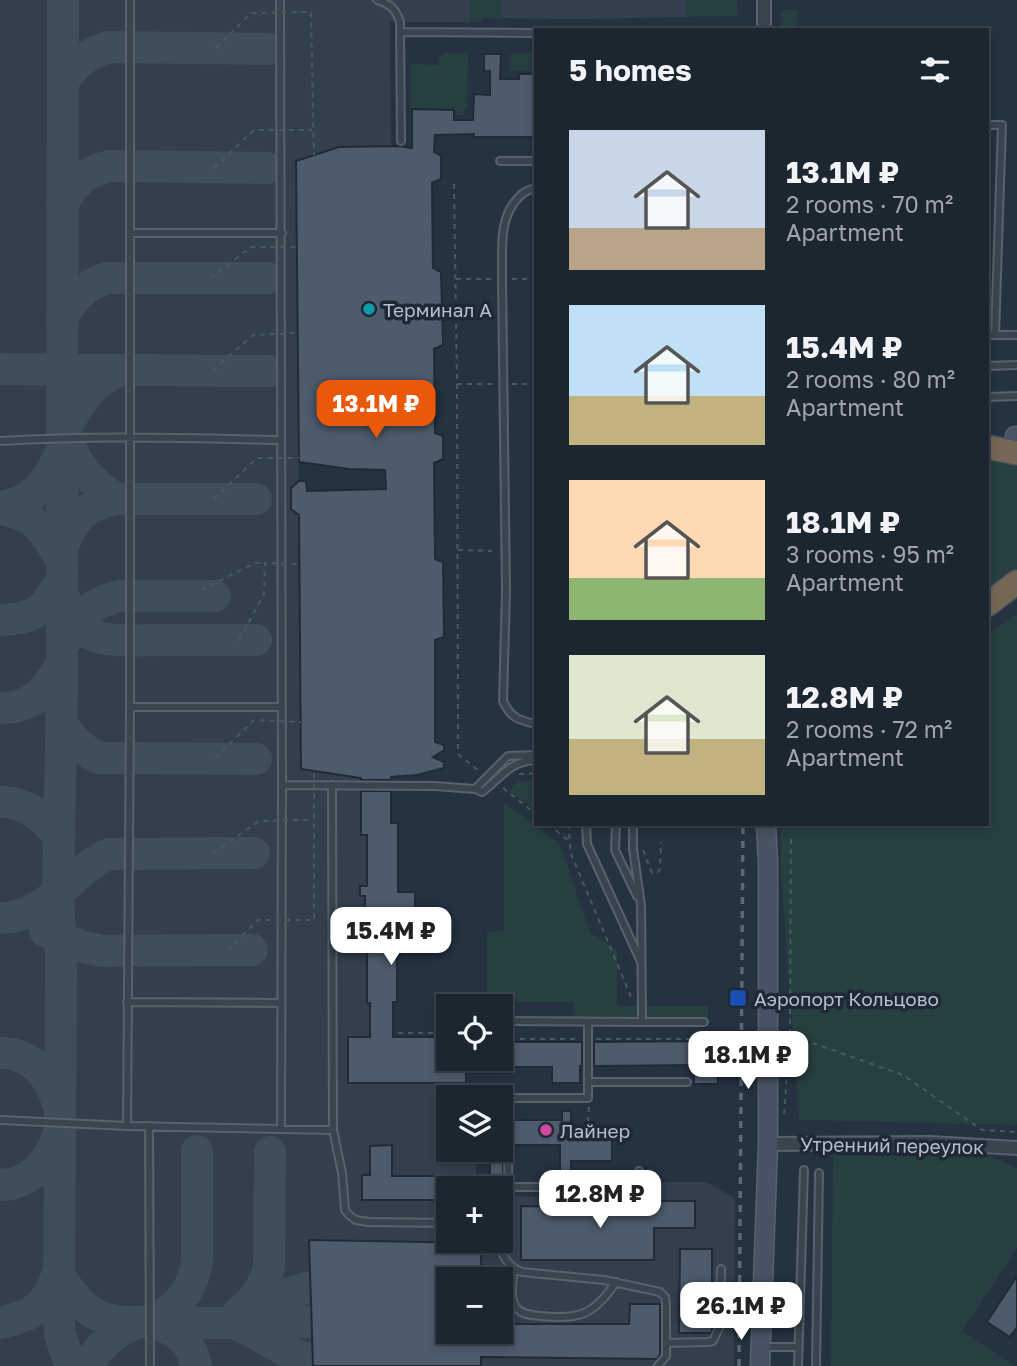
<!DOCTYPE html>
<html lang="en">
<head>
<meta charset="utf-8">
<style>
  :root { --surface:#1c2630; --page:#29323c; --text:#f1f3f6; --muted:#a0a5ab; --line:#3a434c; --accent:#ea580c }
  body { margin:0; font-family:"Golos Text",sans-serif; background:var(--page); color:var(--text); height:100vh; display:flex; flex-direction:column; font-size:26px; white-space:nowrap }
  * { box-sizing:border-box; margin:0 }
  p { font-size:23px; color:var(--muted) }
  .icon { flex:none; width:38px; height:38px; fill:none; stroke:currentColor; stroke-width:2; stroke-linecap:round; stroke-linejoin:round }
  .map { position:relative; flex:1; overflow:hidden }
  .drawer { position:absolute; left:534px; top:28px; width:455px; height:798px; display:flex; flex-direction:column; background:var(--surface); border-radius:0px; box-shadow:0 4px 10px #0003,0 0 0 2px var(--line) }
  .drawer>* { flex:none }
  .tools { position:absolute; left:436px; top:994px; display:grid; gap:14px }
  .tools a { display:grid; place-items:center; width:77px; height:77px; border-radius:0px; background:var(--surface); box-shadow:0 4px 10px #0003,0 0 0 2px var(--line); font-size:35px }
  .price { position:absolute; translate:-50% -60px; padding:0 16px; border-radius:14px; background:#fff; color:#222; font-size:23px; line-height:46px; filter:drop-shadow(0 2px 4px #0008) }
  .price::after { content:''; position:absolute; left:50%; top:42px; width:21px; height:16px; margin-left:-10px; background:inherit; clip-path:polygon(0 0,100% 0,50% 100%) }
  .price.active { background:var(--accent); color:#fff }
  ul { padding:0; list-style:none }
  li { display:flex; align-items:center; gap:21px; height:175px; padding:0 35px }
  li span { display:grid; place-items:center; flex:none; width:196px; height:140px; border-radius:0px; color:#555 }
  li>.icon { margin-inline-start:auto }
  span .icon { width:84px; height:84px; fill:#fffc; stroke-width:1 }
  li b { font-size:30px }
  h2 { display:flex; justify-content:space-between; align-items:center; height:84px; padding:0 35px; font-size:30px }
  .map>svg:first-child { display:block }
  .airport { fill:#333f4d; fill-rule:evenodd }
  .green { fill:#273f41 }
  .lines { fill:none; stroke-linecap:round; stroke-linejoin:round }
  .taxiway { stroke:#404d5b; stroke-width:32 }
  .building { fill:#4e5b6b; stroke:#202b37; stroke-width:2 }
  .lane-casing { stroke:#57626d; stroke-width:10 }
  .street-casing { stroke:#57626d; stroke-width:16 }
  .secondary-casing { stroke:#57626d; stroke-width:21 }
  .highway-casing { stroke:#444f5a; stroke-width:26 }
  .path { stroke:#455c5d; stroke-width:2; stroke-dasharray:5 5; stroke-linecap:butt }
  .lane { stroke:#39444f; stroke-width:6 }
  .street { stroke:#39444f; stroke-width:12 }
  .secondary { stroke:#475362; stroke-width:18 }
  .highway { stroke:#756756; stroke-width:23 }
  .rail { stroke:#5b6876; stroke-width:3.5; stroke-dasharray:7 7; stroke-linecap:butt }
  .path-bridge { stroke:#455c5d; stroke-width:2; stroke-dasharray:5 5; stroke-linecap:butt }
  .culture-dot { fill:#0f9aa8; stroke:#1e2935; stroke-width:2.5 }
  .transit-dot { fill:#1a4fb4; stroke:#1e2935; stroke-width:2.5 }
  .hotel-dot { fill:#d1479c; stroke:#1e2935; stroke-width:2.5 }
  .labels { text-anchor:middle; dominant-baseline:central; stroke-width:7; stroke-linejoin:round; paint-order:stroke }
  .poi-label { font-size:19px; fill:#b6bfca; stroke:#1e2935; text-anchor:start }
  .street-label { font-size:19px; fill:#b6bfca; stroke:#1e2935 }
</style>
</head>
<body>
<div class="map">
<svg width="1017" height="1366" viewBox="0 0 1017 1366">
  <rect width="100%" height="100%" fill="#253240"/>
  <!-- airport -->
  <path class="airport" d="M0,0H686V17L580,19L482,18L481,22H390L391,146L339,147L296,161L299,481L291,488V508L299,515L301,769L356,777H386L385,790H361V835H367V886H360V896H365V937H360V945L367,946L370,1037L348,1038V1083H461V1097H448V1150H476V1188H448V1241H500L501,1209H507L506,1196L577,1198L642,1195V1182H706L735,1198L734,1366H0ZM448,1279H500V1332H448Z"/>
  <!-- green -->
  <path class="green" d="M471,0H501V19L482,18L481,22H469Z
    M686,0H737L738,16L686,17Z
    M781,10H797V30H781Z
    M443,53H468L467,104L466,109L462,115H456L455,109L410,108V64L439,65V58Z
    M532,53V71H510V54Z
    M987,455H1003L1017,467V573L987,595Z
    M1017,614V1125L799,1120L781,872V824H987V635Z
    M517,781H535V810L509,791Z
    M504,802L560,844L590,932L617,950V1006H708V1020H573V1002H487V932L504,931Z
    M833,1154L990,1156L1017,1168V1248L962,1331L1015,1366H831Z"/>
  <g class="lines">
    <!-- taxiway -->
    <path class="taxiway" d="M63,0L62,690L58,893L61,958L59,1323L60,1335L71,1366
      M63,82C76,63 87,53 109,47L269,49
      M62,205C74,183 84,172 109,166L268,168
      M62,320C71,299 85,285 107,278H268
      M0,369L269,371
      M117,499C87,481 79,464 62,435C78,405 88,385 120,370
      M0,507C34,503 48,481 61,452
      M0,509C35,514 47,533 62,562
      M62,548C73,519 85,504 117,499H256
      M63,595C69,610 75,625 90,634C107,643 140,640 159,640C191,640 224,640 256,640
      M0,620C37,619 43,610 62,580
      M68,638C77,615 96,601 120,596H215
      M0,708C35,708 46,690 62,663
      M62,724C72,739 82,750 98,758L256,759
      M0,802C26,801 45,818 60,838
      M0,918C34,918 57,893 82,872C90,865 98,858 109,854L254,853
      M45,931L83,947L103,951L252,950
      M0,1053C33,1053 50,1077 59,1106
      M0,1185C30,1185 50,1161 58,1135
      M59,1275C76,1301 87,1316 119,1322L233,1323C260,1312 278,1293 308,1288
      M239,1312C255,1301 264,1286 269,1267L270,1152
      M149,1322C178,1308 193,1292 197,1259V1151
      M0,1323C37,1314 45,1307 59,1271
      M154,1323C177,1331 191,1341 196,1366
      M233,1323C260,1332 276,1350 305,1358
      M238,1323L307,1322
      M89,1366C100,1342 114,1334 137,1322"/>
  </g>
  <!-- building -->
  <path class="building" d="M484,54H501L500,79H519V74H536V137H473L474,134L435,135L434,152L441,156V179L432,183L433,268L441,272L443,345L434,349L435,433L443,436V459L434,463L435,559L443,562L444,634V637L435,640V742L444,745V750L433,757L444,762V768L417,775L391,777V780H361V778L301,769L299,515L291,509V488L299,481H306L307,491L386,489L385,470L349,469L299,462L296,161L339,147L399,146L412,148V109L454,110V120H473L474,94L490,95V71H484Z
    M361,791H391V823H398V892H415V941H397V1002H393V1037H448V1059H466V1083H348V1037H370V1003H367V946H360V937H365V896H360V886H367V835H361Z
    M717,1041L718,1084H694V1065L594,1066V1042Z
    M503,1042H582V1066H580V1083H552V1067H503Z
    M562,1111H571V1135H612V1161H571V1171H560V1145H514V1120H562Z
    M392,1145V1176H452V1188H448V1200H362V1175H370V1146Z
    M490,1158H503V1188H490Z
    M638,1201H695V1228H654V1260H521V1206L638,1207Z
    M309,1240L481,1243V1279H448V1332H500V1324H629L630,1304H660V1354L657,1359L481,1357V1366H313Z
    M680,1249H712V1330L711,1333H679Z
    M1017,1276V1327L1010,1337L987,1322Z"/>
  <g class="lines">
    <defs>
      <path id="lane" d="M280,0L282,785L281,1129
        M377,0C390,4 396,9 400,22L401,141
        M401,32L536,33
        M987,125H1002L995,335
        M500,161H536
        M536,189C529,189 526,191 521,195C497,217 503,249 502,278L506,591L503,701C511,718 518,720 536,724
        M130,233H282
        M987,335H1017
        M987,366L1017,365
        M987,397L1017,396
        M0,441C93,435 187,438 280,440
        M130,707H281
        M282,785L435,786L475,789L482,792C501,778 509,761 536,760
        M475,789L508,756L536,755
        M586,824L587,844L641,962
        M616,824L615,850L637,896
        M633,824V849L641,905L642,1022H704
        M127,1002L281,1003
        M588,1022V1098H509L508,1187H639V1171
        M500,1023L507,1021L642,1022
        M588,1082H687
        M0,1120L127,1126L333,1130L332,785
        M127,1126L130,707V0
        M149,1126L150,1366
        M333,1130L342,1173L345,1210L349,1215L356,1220L368,1222L448,1223
        M496,1241C502,1253 507,1267 522,1272L604,1280L660,1292L665,1297L666,1304V1356L658,1366
        M514,1269C513,1281 509,1297 516,1307C521,1315 533,1315 541,1316C579,1320 594,1315 616,1282
        M666,1343L708,1342L713,1341L720,1326L721,1269
        M762,1347H798
        M798,1366L804,1170
        M816,1366L819,1173"/>
      <path id="street" d="M764,0V30
        M768,1144L930,1143L1017,1148"/>
      <path id="secondary" d="M1015,436H1017
        M760,1366L768,1144V863L766,824"/>
      <path id="highway" d="M987,447L1017,453
        M987,605L1017,582"/>
    </defs>
    <!-- lane casing -->
    <use href="#lane" class="lane-casing"/>
    <!-- street casing -->
    <use href="#street" class="street-casing"/>
    <!-- secondary casing -->
    <use href="#secondary" class="secondary-casing"/>
    <!-- highway casing -->
    <use href="#highway" class="highway-casing"/>
    <!-- path -->
    <path class="path" d="M454,184L457,384L458,754L479,771
      M456,279H492
      M512,279H536
      M457,384H492
      M512,384H536
      M458,550L492,551
      M201,590L255,563H265
      M519,774L536,773
      M503,788L536,814
      M548,824L569,841
      M568,824L571,854L632,999
      M791,839L790,1035L903,1075L982,1130L1017,1132
      M643,850L652,873L658,872L660,869L661,842
      M398,1033H448
      M500,1039H580
      M596,1039H718
      M784,1114L790,1036
      M588,1122L589,1106"/>
    <!-- lane -->
    <use href="#lane" class="lane"/>
    <!-- street -->
    <use href="#street" class="street"/>
    <!-- secondary -->
    <use href="#secondary" class="secondary"/>
    <!-- highway -->
    <use href="#highway" class="highway"/>
    <!-- rail -->
    <path class="rail" d="M739,1366L743,824"/>
    <!-- path-bridge -->
    <path class="path-bridge" d="M216,48L251,13L311,12L314,155
      M214,168L254,130H312
      M211,278L251,247H296
      M213,370L253,335L297,333
      M214,499L257,458H299
      M239,640L264,594L265,563L299,564
      M215,758L254,720L301,722
      M213,853L259,821L312,820
      M228,950L258,920H314V771"/>
  </g>
  <!-- markers -->
  <circle class="culture-dot" cx="369" cy="309" r="7"/>
  <rect class="transit-dot" x="729" y="989" width="18" height="18" rx="3.5"/>
  <circle class="hotel-dot" cx="546" cy="1130" r="7"/>
  <g class="labels">
    <!-- poi labels -->
    <g class="poi-label">
      <text x="383" y="309">Терминал А</text>
      <text x="754" y="998">Аэропорт Кольцово</text>
      <text x="560" y="1130">Лайнер</text>
    </g>
    <!-- street labels -->
    <g class="street-label">
      <text transform="translate(892 1145) rotate(1)">Утренний переулок</text>
    </g>
  </g>
</svg>
<div class="tools">
<a><svg class="icon" aria-label="locate" viewBox="0 0 24 24"><circle cx="12" cy="12" r="6"/><path d="M12 2v4M12 18v4M2 12h4M18 12h4"/></svg></a>
<a><svg class="icon" aria-label="layers" viewBox="0 0 24 24"><path d="M12 4l9 5-9 5-9-5zM3 14l9 5 9-5"/></svg></a>
<a>+</a>
<a>−</a>
</div>
<b class="price active" style="left:376px;top:440px">13.1M ₽</b>
<b class="price" style="left:391px;top:967px">15.4M ₽</b>
<b class="price" style="left:748px;top:1091px">18.1M ₽</b>
<b class="price" style="left:600px;top:1230px">12.8M ₽</b>
<b class="price" style="left:741px;top:1342px">26.1M ₽</b>
<section class="drawer">
<h2>5 homes<svg class="icon" aria-label="filters" viewBox="0 0 24 24"><path d="M4 7h16M4 17h16"/><circle cx="9" cy="7" r="2"/><circle cx="15" cy="17" r="2"/></svg></h2>
<ul>
<li><span style="background:linear-gradient(#c9d6e8 70%,#b9a48a 0)"><svg class="icon" aria-label="home" viewBox="0 0 24 24"><path d="M3 11l9-7 9 7M6 9v11h12V9"/></svg></span><div><b>13.1M ₽</b><p>2 rooms · 70 m²</p><p>Apartment</p></div></li>
<li><span style="background:linear-gradient(#bfe0f5 65%,#c2b280 0)"><svg class="icon" aria-label="home" viewBox="0 0 24 24"><path d="M3 11l9-7 9 7M6 9v11h12V9"/></svg></span><div><b>15.4M ₽</b><p>2 rooms · 80 m²</p><p>Apartment</p></div></li>
<li><span style="background:linear-gradient(#ffd9b3 70%,#8fb573 0)"><svg class="icon" aria-label="home" viewBox="0 0 24 24"><path d="M3 11l9-7 9 7M6 9v11h12V9"/></svg></span><div><b>18.1M ₽</b><p>3 rooms · 95 m²</p><p>Apartment</p></div></li>
<li><span style="background:linear-gradient(#dfe7d0 60%,#c2b280 0)"><svg class="icon" aria-label="home" viewBox="0 0 24 24"><path d="M3 11l9-7 9 7M6 9v11h12V9"/></svg></span><div><b>12.8M ₽</b><p>2 rooms · 72 m²</p><p>Apartment</p></div></li>
</ul>
</section>
</div>
</body>
</html>
